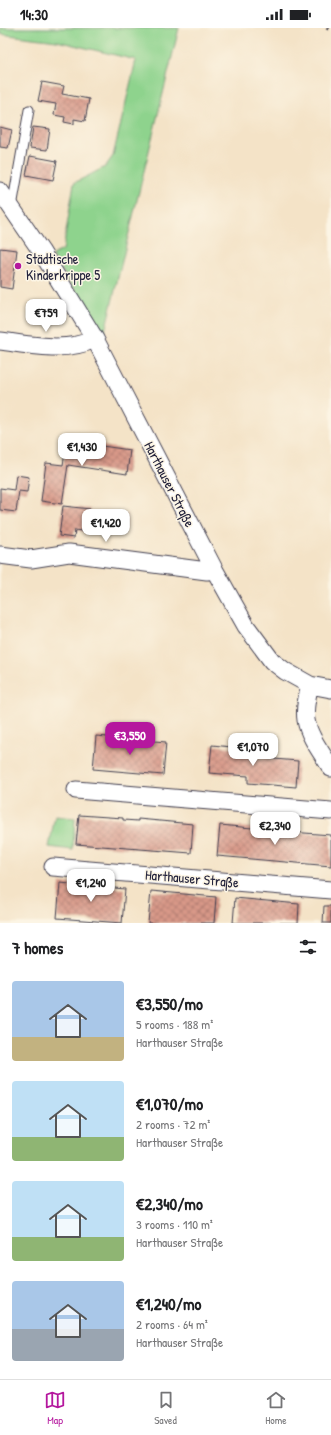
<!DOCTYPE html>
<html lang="en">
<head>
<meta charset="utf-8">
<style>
  :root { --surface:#fff; --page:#f2f2f2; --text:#202124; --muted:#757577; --line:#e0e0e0; --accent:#b5179e }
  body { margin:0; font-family:"Patrick Hand",sans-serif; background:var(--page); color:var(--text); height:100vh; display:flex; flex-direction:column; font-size:15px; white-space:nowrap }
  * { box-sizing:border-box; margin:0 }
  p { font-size:13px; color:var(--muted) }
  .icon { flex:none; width:22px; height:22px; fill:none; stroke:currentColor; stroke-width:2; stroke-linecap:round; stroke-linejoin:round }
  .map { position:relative; height:895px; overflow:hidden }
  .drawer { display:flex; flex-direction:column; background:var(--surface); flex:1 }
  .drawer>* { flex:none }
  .price { position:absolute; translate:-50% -34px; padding:0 9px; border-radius:8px; background:#fff; color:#222; font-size:13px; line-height:26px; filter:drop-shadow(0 1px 2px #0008) }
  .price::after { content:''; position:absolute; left:50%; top:24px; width:12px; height:9px; margin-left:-6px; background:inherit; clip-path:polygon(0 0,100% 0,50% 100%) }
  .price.active { background:var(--accent); color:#fff }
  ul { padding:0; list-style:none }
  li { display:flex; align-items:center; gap:12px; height:100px; padding:0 12px }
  li span { display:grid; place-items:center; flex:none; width:112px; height:80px; border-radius:4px; color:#555 }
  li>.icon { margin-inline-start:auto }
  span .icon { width:48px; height:48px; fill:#fffc; stroke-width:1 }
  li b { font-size:17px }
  h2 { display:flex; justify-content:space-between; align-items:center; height:48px; padding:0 12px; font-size:17px }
  .status { display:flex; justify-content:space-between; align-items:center; height:28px; padding:0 20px; background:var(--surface); direction:ltr }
  .status svg { height:11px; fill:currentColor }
  .tabs { display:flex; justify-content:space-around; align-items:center; height:56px; border-top:1px solid var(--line); background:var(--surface); font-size:11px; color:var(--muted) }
  .tabs a { display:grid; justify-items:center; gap:2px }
  .tabs .active { color:var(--accent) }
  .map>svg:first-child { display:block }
  .green { fill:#8ed38d; stroke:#587a64 }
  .building { fill:url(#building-cross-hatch) }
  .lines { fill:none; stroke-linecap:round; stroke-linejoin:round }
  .lane-casing { stroke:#423f50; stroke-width:11 }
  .street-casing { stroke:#423f50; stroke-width:19 }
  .path { stroke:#423f50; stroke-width:2.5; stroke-dasharray:3 3; stroke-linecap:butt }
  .lane { stroke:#fff; stroke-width:9 }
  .street { stroke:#fff; stroke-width:17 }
  .poi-dot { fill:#b5179e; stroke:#fcf5e5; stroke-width:1.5 }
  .labels { text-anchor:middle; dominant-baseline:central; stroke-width:3; stroke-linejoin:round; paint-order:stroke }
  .poi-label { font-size:14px; fill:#22223b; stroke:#fcf5e5; text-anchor:start }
  .street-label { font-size:14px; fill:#22223b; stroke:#fcf5e5 }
</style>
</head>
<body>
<div class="status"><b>14:30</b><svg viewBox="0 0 49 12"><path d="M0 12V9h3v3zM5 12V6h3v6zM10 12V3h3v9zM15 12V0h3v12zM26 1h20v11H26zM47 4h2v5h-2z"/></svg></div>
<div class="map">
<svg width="331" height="895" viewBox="0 0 331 895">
  <defs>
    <pattern id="building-cross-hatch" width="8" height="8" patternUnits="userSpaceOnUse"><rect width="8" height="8" fill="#d89888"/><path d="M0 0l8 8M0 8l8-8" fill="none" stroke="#af7c70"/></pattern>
  </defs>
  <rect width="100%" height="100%" fill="#fcf5e5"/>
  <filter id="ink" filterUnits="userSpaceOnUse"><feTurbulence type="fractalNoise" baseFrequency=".025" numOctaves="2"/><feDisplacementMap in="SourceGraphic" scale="8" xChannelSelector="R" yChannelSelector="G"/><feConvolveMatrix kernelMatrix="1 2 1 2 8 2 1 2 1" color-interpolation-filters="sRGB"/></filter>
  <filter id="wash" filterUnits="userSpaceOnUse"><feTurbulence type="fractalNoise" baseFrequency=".012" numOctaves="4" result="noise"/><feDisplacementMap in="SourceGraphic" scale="16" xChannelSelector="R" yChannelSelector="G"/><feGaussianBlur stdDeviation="0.9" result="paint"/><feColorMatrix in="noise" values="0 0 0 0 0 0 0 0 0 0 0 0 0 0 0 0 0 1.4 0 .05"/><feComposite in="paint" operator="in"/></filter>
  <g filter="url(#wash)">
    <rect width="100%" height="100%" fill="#f4e3c7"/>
    <!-- green -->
    <path class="green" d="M0,0H179L104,307L52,227L63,222L74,155L105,139L113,128L136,32L57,13L0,6Z
      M55,788L75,790L73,822L49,819Z"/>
    <g id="blocks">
      <!-- building -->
      <path class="building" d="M42,54L64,58L62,66L89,71L85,93L74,91V96L64,94L65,89L54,87L56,76L38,73Z
        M0,99L12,102L8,120L0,119Z
        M33,99L50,101L47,122L30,120Z
        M30,128L57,133L53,152L26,147Z
        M0,220L17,222L12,261L0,259Z
        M67,413L130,422L127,446L68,437L62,476L41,473L46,435L63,437Z
        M16,447L29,449L27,464L19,463L16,484L0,482V460L14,462Z
        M63,478L90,481L87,504L75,502L74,510L59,508Z
        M107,484L127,487L126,501L105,498Z
        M96,708L166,714L163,747L93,741Z
        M212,717L251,721L250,729L298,733L296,759L248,755V748L209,745Z
        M79,787L123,790V792L138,793V791L193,796L191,825L76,816Z
        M220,797L273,802V804L290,805L291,804L331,807V838L217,828Z
        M60,855L125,861L122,895L57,890Z
        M151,863L216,869L214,895H148Z
        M235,870L299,876L298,895H233Z
        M324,878H331V895H323Z"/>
    </g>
  </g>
  <g filter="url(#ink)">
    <use href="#blocks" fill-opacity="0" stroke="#423f50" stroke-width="1"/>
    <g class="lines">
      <defs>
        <path id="lane" d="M12,179L29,82"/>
        <path id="street" d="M0,163L41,223L95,311L214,541L246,598L272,633L285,643L310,657L331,661
          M0,313C32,317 65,325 95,311
          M0,527L31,531L69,525L207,543L214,541
          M310,657C307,668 304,680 306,692C309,709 322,725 331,740
          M76,762L331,783
          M53,839L331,862"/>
      </defs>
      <!-- lane casing -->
      <use href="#lane" class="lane-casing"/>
      <!-- street casing -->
      <use href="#street" class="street-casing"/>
      <!-- path -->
      <path class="path" d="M326,0L331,3"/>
      <!-- lane -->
      <use href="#lane" class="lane"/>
      <!-- street -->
      <use href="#street" class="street"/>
    </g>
  </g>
  <!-- markers -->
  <circle class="poi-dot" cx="18" cy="238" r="4"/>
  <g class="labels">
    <!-- poi labels -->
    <g class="poi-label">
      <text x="26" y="230">Städtische<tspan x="26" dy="16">Kinderkrippe 5</tspan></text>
    </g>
    <!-- street labels -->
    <g class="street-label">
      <text transform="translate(170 456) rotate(63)">Harthauser Straße</text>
      <text transform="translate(192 850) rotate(5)">Harthauser Straße</text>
    </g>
  </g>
</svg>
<b class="price" style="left:46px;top:305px">€759</b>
<b class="price" style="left:82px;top:439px">€1,430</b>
<b class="price" style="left:106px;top:515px">€1,420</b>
<b class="price active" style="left:130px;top:728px">€3,550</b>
<b class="price" style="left:253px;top:739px">€1,070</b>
<b class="price" style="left:275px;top:818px">€2,340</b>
<b class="price" style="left:91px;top:875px">€1,240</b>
</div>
<section class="drawer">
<h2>7 homes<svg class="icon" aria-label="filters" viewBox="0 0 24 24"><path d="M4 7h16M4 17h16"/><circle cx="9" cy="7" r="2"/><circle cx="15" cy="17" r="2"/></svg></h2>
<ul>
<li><span style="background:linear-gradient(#a9c7e8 70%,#c2b280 0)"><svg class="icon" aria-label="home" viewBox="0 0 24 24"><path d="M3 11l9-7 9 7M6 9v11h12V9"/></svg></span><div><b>€3,550/mo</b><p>5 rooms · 188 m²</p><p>Harthauser Straße</p></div></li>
<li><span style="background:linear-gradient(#bfe0f5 70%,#8fb573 0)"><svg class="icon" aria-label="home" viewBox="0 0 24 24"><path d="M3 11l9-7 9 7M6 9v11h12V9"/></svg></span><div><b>€1,070/mo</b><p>2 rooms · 72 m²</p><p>Harthauser Straße</p></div></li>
<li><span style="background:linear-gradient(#bfe0f5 70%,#8fb573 0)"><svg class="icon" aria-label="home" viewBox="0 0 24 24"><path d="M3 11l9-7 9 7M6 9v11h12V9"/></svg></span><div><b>€2,340/mo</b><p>3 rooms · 110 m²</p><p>Harthauser Straße</p></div></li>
<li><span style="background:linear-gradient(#a9c7e8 60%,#9aa5b1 0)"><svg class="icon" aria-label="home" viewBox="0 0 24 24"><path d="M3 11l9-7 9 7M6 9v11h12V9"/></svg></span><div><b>€1,240/mo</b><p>2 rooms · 64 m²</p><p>Harthauser Straße</p></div></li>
</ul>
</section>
<nav class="tabs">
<a class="active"><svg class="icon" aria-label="map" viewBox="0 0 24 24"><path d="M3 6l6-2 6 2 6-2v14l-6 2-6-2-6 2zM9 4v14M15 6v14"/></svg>Map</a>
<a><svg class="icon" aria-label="saved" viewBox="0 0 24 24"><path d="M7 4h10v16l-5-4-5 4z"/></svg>Saved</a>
<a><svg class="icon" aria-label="home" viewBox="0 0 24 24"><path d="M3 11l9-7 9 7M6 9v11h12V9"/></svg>Home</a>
</nav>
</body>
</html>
